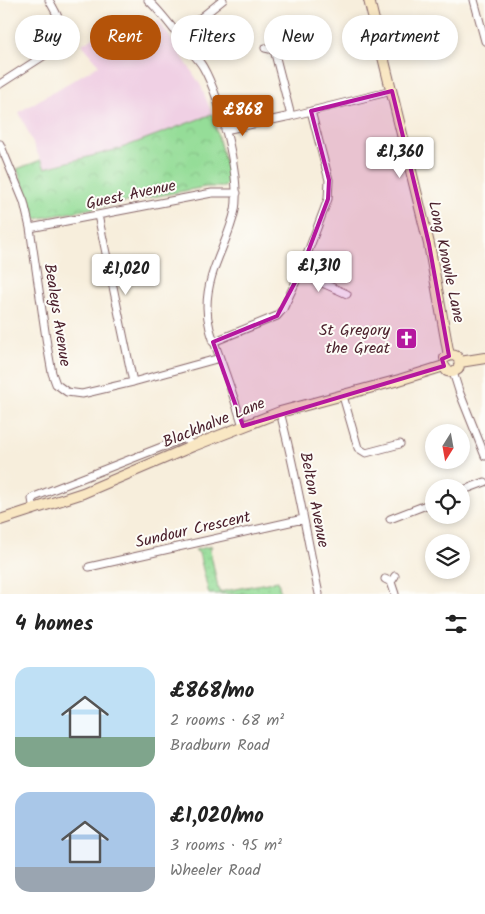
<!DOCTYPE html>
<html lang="en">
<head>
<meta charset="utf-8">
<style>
  :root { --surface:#fff; --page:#f2f2f2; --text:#222; --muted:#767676; --accent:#b45309 }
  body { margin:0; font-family:Kalam,sans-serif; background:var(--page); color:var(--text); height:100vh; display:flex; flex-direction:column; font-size:19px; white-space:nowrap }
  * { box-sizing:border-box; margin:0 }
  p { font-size:16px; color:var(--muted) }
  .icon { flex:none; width:28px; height:28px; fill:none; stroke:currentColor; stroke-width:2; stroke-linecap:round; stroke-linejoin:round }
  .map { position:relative; height:594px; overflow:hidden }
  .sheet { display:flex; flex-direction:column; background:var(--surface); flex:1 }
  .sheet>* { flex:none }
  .hud { position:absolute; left:15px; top:15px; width:455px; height:45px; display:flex; gap:10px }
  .needle { width:32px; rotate:191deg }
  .tools { position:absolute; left:425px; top:424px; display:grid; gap:10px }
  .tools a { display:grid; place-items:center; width:45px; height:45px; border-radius:50%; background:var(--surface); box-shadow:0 2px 8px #0003; font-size:25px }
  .price { position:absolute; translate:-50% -42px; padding:0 11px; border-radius:5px; background:#fff; color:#222; font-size:16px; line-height:32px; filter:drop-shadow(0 1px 2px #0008) }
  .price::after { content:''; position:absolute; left:50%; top:30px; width:15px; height:11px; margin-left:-8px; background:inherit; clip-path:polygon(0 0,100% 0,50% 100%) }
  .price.selected { background:var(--accent); color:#fff }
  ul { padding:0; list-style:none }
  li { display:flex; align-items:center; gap:15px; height:125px; padding:0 15px }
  li span { display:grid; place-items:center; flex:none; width:140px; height:100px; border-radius:15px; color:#555 }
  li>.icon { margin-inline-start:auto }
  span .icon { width:60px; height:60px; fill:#fffc; stroke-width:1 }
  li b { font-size:21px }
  h2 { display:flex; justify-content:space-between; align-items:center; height:60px; padding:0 15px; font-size:21px }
  .chip { padding:0 18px; border-radius:22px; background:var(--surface); box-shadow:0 2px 8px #0003; font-size:18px; line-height:45px }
  .chip.selected { background:var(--accent); color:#fff }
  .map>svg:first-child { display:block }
  .built { fill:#f0d0e4 }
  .grass { fill:url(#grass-dots); stroke:#707e62 }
  .park { fill:url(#park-crowns); stroke:#707e62 }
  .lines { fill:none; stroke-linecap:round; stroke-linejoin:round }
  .minor-casing { stroke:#876769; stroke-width:9 }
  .secondary-casing { stroke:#876769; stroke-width:12 }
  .minor { stroke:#fff; stroke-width:7 }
  .secondary { stroke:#f9e7c3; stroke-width:10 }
  .marked { fill:#b5179e; fill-opacity:0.2; stroke:#b5179e; stroke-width:4; stroke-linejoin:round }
  .labels { text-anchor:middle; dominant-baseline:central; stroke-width:4; stroke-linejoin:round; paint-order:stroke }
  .street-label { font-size:16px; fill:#4a1f2b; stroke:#fdfcf7 }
  .poi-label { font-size:16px; fill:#4a1f2b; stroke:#fdfcf7; text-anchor:end }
</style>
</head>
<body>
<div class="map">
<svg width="485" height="594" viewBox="0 0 485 594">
  <defs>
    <pattern id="grass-dots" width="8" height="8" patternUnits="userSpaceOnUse" patternTransform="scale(1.25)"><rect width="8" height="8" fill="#95dd98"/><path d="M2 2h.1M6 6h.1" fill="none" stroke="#82bd83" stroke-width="1.8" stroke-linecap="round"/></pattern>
    <pattern id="park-crowns" width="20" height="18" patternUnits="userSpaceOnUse" patternTransform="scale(1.25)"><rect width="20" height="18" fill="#95dd98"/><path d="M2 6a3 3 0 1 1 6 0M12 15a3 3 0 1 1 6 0" fill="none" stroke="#82bd83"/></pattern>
  </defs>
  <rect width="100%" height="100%" fill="#fdfcf7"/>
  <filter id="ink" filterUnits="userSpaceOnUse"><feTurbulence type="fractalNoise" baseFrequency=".02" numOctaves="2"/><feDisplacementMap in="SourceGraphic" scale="10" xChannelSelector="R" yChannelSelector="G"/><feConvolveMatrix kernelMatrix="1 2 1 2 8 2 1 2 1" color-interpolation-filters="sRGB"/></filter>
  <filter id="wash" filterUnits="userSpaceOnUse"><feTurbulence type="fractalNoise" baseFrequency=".0096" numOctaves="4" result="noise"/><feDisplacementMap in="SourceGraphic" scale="20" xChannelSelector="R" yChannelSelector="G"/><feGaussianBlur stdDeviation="1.12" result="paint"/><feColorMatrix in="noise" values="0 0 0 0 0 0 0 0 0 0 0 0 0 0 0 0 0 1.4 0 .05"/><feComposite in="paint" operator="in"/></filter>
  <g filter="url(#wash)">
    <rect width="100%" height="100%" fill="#f7eedc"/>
    <!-- built -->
    <path class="built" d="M159,20L201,86L212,114L119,149L44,168L19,112L99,65L82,44L116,24L132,43Z"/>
    <!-- grass -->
    <path class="grass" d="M212,546L210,550L219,592L278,581L281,594H209L199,553L195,550Z"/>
    <!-- park -->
    <path class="park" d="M212,114L230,181L224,187H205L36,219L17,169L41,160L45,168L119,149Z"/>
  </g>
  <g filter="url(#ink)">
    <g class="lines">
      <defs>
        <path id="minor" d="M148,0C163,14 175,31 187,47C192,53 199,60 203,67C220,97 241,177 235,210C228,244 207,270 207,307C207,328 215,343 221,361C229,383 236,404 243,426
          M474,0L485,41
          M179,35L223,0
          M265,48L274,50L280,45
          M274,50L291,116
          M0,84L59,46C68,30 57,15 49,0
          M225,130L291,116L392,91
          M0,144L24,202L30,228L47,345L52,373L56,384L67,392L82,394L133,382L220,358
          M98,215L133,382
          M30,228L212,193H237
          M300,273L347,294
          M213,342L277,316L283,309L300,273L328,199L329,180L311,111
          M453,372L459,391L485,456
          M343,396L358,448L366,453L400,444
          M280,412C296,472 306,533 319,594
          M461,491L485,482
          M34,510L32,499L34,497L182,439H185L193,446
          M390,519L434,502
          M89,567L303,519
          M385,579L391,582L395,576
          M391,582L395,594"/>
        <path id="secondary" d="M369,0L429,244L449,356
          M445,358C451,353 458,355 460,362
          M460,362L485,358
          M444,366L447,371L453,372L458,369L460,362
          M0,520L83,493L193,446L280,412L399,380L444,366"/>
      </defs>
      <!-- minor casing -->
      <use href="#minor" class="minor-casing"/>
      <!-- secondary casing -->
      <use href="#secondary" class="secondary-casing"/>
      <!-- minor -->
      <use href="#minor" class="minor"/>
      <!-- secondary -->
      <use href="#secondary" class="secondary"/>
    </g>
  </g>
  <!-- marked area -->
  <path class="marked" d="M392,91L429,244L449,356L442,359L444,366L243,426L213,342L277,316L300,273L328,199L329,180L311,111Z"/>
  <!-- icons -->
  <defs>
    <symbol id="church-square" viewBox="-11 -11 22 22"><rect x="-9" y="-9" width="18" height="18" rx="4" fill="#b5179e" stroke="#fdfcf7"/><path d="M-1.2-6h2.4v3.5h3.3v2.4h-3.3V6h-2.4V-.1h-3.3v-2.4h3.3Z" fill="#fff"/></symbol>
  </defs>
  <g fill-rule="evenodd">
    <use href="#church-square" x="394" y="326" width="25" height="25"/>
  </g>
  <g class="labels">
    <!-- street labels -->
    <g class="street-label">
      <text transform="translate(131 195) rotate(-12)">Guest Avenue</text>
      <text transform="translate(446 262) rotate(78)">Long Knowle Lane</text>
      <text transform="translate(57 315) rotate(81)">Bealeys Avenue</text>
      <text transform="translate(214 423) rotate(-22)">Blackhalve Lane</text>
      <text transform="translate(314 500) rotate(79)">Belton Avenue</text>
      <text transform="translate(193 530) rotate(-13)">Sundour Crescent</text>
    </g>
    <!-- poi labels -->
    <g class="poi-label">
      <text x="390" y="330">St Gregory<tspan x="390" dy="18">the Great</tspan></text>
    </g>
  </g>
</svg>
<div class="tools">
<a><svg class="needle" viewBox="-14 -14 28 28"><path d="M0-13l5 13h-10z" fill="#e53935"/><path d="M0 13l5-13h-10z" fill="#767676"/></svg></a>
<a><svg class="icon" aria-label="locate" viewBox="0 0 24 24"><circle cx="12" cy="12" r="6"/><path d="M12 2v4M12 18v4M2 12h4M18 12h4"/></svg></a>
<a><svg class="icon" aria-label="layers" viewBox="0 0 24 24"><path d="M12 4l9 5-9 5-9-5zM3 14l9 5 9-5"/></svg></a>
</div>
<b class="price selected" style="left:243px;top:137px">£868</b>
<b class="price" style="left:400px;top:179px">£1,360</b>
<b class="price" style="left:319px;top:293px">£1,310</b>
<b class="price" style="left:126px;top:296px">£1,020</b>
<div class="hud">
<a class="chip">Buy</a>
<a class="chip selected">Rent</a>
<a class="chip">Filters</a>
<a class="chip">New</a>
<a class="chip">Apartment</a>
</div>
</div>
<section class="sheet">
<h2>4 homes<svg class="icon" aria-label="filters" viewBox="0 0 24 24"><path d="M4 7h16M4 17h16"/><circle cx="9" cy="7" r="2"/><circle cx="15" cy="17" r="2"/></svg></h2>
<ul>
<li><span style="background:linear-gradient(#bfe0f5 70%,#7fa58c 0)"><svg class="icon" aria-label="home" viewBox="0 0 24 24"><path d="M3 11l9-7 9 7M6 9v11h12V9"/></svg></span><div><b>£868/mo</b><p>2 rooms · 68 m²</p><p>Bradburn Road</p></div></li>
<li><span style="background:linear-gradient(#a9c7e8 75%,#9aa5b1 0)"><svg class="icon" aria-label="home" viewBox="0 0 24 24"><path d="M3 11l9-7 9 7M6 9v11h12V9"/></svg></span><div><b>£1,020/mo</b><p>3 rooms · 95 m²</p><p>Wheeler Road</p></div></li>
</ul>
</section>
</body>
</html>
